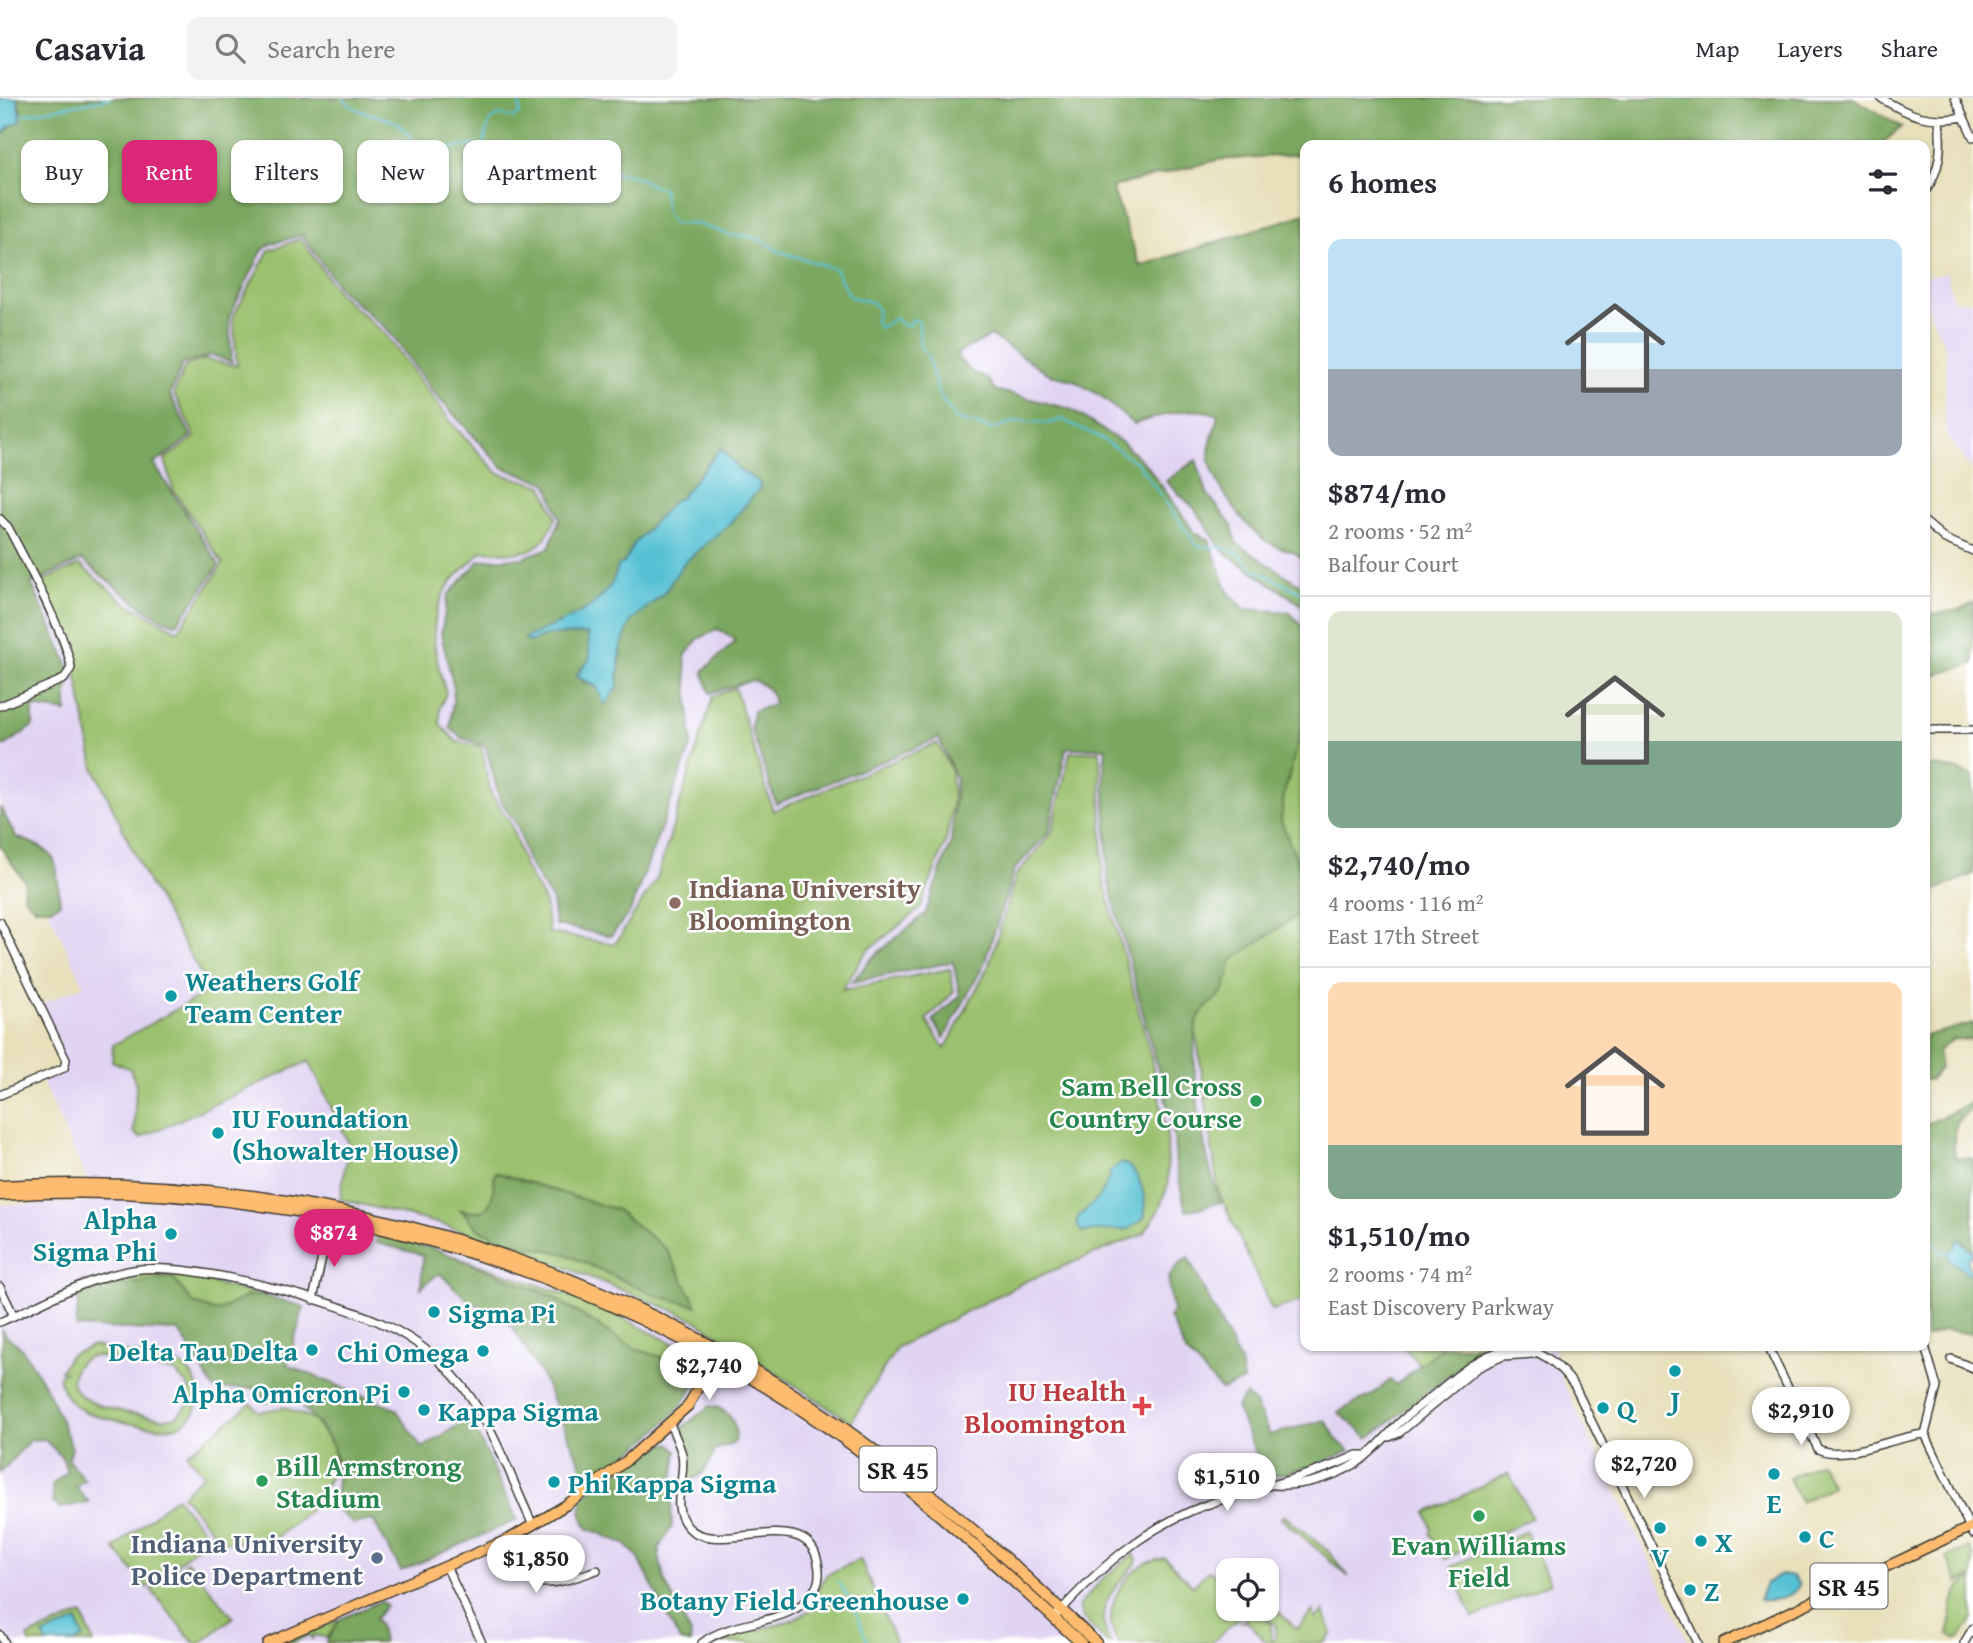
<!DOCTYPE html>
<html lang="en">
<head>
<meta charset="utf-8">
<style>
  :root { --surface:#fff; --page:#f2f2f3; --text:#2b2b33; --muted:#7c7c81; --line:#e1e1e2; --accent:#db2777 }
  body { margin:0; font-family:"Gentium Book Plus",serif; background:var(--page); color:var(--text); height:100vh; display:flex; flex-direction:column; font-size:26px; white-space:nowrap }
  * { box-sizing:border-box; margin:0 }
  p { font-size:23px; color:var(--muted) }
  .icon { flex:none; width:38px; height:38px; fill:none; stroke:currentColor; stroke-width:2; stroke-linecap:round; stroke-linejoin:round }
  .map { position:relative; flex:1; overflow:hidden }
  .details { position:absolute; left:1300px; top:42px; width:630px; height:1211px; display:flex; flex-direction:column; background:var(--surface); border-radius:14px; box-shadow:0 2px 5px #0004 }
  .details>* { flex:none }
  .hud { position:absolute; left:21px; top:42px; width:665px; height:63px; display:flex; gap:14px }
  .tools { position:absolute; left:1216px; top:1460px; display:grid; gap:14px }
  .tools a { display:grid; place-items:center; width:63px; height:63px; border-radius:14px; background:var(--surface); box-shadow:0 2px 5px #0004; font-size:35px }
  .price { position:absolute; translate:-50% -60px; padding:0 16px; border-radius:24px; background:#fff; color:#222; font-size:23px; line-height:46px; filter:drop-shadow(0 2px 4px #0008) }
  .price::after { content:''; position:absolute; left:50%; top:42px; width:21px; height:16px; margin-left:-10px; background:inherit; clip-path:polygon(0 0,100% 0,50% 100%) }
  .price.on { background:var(--accent); color:#fff }
  ul { padding:0; list-style:none }
  li { display:grid; align-content:center; gap:14px; height:371px; padding:0 28px }
  li+li { border-top:2px solid var(--line) }
  li span { display:grid; place-items:center; height:217px; border-radius:14px; color:#555 }
  li>.icon { margin-inline-start:auto }
  span .icon { width:126px; height:126px; fill:#fffc; stroke-width:1 }
  li b { font-size:30px }
  h2 { display:flex; justify-content:space-between; align-items:center; height:84px; padding:0 28px; font-size:30px }
  .chip { padding:0 24px; border-radius:14px; background:var(--surface); box-shadow:0 2px 5px #0004; font-size:24px; line-height:63px }
  .chip.on { background:var(--accent); color:#fff }
  header { display:flex; align-items:center; gap:42px; box-sizing:border-box; height:98px; padding:0 35px; background:var(--surface); border-bottom:2px solid var(--line) }
  header strong { font-size:33px }
  nav { display:flex; gap:38px; margin-inline-start:auto; font-size:24px }
  .search { width:490px; height:63px; background:var(--page); display:flex; align-items:center; gap:18px; box-sizing:border-box; padding:0 24px; border-radius:14px; color:var(--muted); font-size:26px }
  .map>svg:first-child { display:block }
  .built { fill:#e1d4f3; fill-rule:evenodd }
  .green { fill:#9ac16d; stroke:#5b6e44; stroke-width:2; fill-rule:evenodd }
  .forest { fill:#7ba760; stroke:#4c623e; stroke-width:2; fill-rule:evenodd }
  .water { fill:#57c1d4; stroke:#3a6e78; stroke-width:2 }
  .lines { fill:none; stroke-linecap:round; stroke-linejoin:round }
  .stream { stroke:#57c1d4; stroke-width:2 }
  .minor-casing { stroke:#3b3934; stroke-width:10 }
  .major-casing { stroke:#3b3934; stroke-width:12 }
  .highway-casing { stroke:#3b3934; stroke-width:13 }
  .minor { stroke:#fff; stroke-width:7 }
  .major { stroke:#fdbc70; stroke-width:9 }
  .highway { stroke:#fdbc70; stroke-width:10 }
  .education-dot { fill:#8d6e63; stroke:#fff; stroke-width:2.5 }
  .culture-dot { fill:#0f9aa8; stroke:#fff; stroke-width:2.5 }
  .leisure-dot { fill:#2e9e5b; stroke:#fff; stroke-width:2.5 }
  .health-dot { fill:#e0444e; stroke:#fff; stroke-width:2.5 }
  .service-dot { fill:#5c6f8a; stroke:#fff; stroke-width:2.5 }
  .labels { text-anchor:middle; dominant-baseline:central; stroke-width:5; stroke-linejoin:round; paint-order:stroke }
  .shield { fill:#fff; stroke:#606060; stroke-width:2 }
  .shield-label { font-size:26px; font-weight:bold; fill:#1c1c1c }
  .education-label { font-size:28px; font-weight:bold; fill:#785e54; stroke:#fff; text-anchor:start }
  .culture-label { font-size:28px; font-weight:bold; fill:#0d838f; stroke:#fff; text-anchor:start }
  .leisure-label { font-size:28px; font-weight:bold; fill:#27864d; stroke:#fff; text-anchor:end }
  .health-label { font-size:28px; font-weight:bold; fill:#be3a42; stroke:#fff; text-anchor:end }
  .service-label { font-size:28px; font-weight:bold; fill:#4e5e75; stroke:#fff; text-anchor:end }
</style>
</head>
<body>
<header>
<strong>Casavia</strong>
<div class="search"><svg class="icon" aria-label="search" viewBox="0 0 24 24"><circle cx="10" cy="10" r="6"/><path d="M15 15l6 6"/></svg>Search here</div>
<nav><a>Map</a><a>Layers</a><a>Share</a></nav>
</header>
<div class="map">
<svg width="1973" height="1545" viewBox="0 0 1973 1545">
  <rect width="100%" height="100%" fill="#fff"/>
  <filter id="ink" filterUnits="userSpaceOnUse"><feTurbulence type="fractalNoise" baseFrequency=".0143" numOctaves="2"/><feDisplacementMap in="SourceGraphic" scale="14" xChannelSelector="R" yChannelSelector="G"/><feConvolveMatrix kernelMatrix="1 2 1 2 8 2 1 2 1" color-interpolation-filters="sRGB"/></filter>
  <filter id="wash" filterUnits="userSpaceOnUse"><feTurbulence type="fractalNoise" baseFrequency=".00686" numOctaves="4" result="noise"/><feDisplacementMap in="SourceGraphic" scale="28" xChannelSelector="R" yChannelSelector="G"/><feGaussianBlur stdDeviation="1.57" result="paint"/><feColorMatrix in="noise" values="0 0 0 0 0 0 0 0 0 0 0 0 0 0 0 0 0 1.4 0 .05"/><feComposite in="paint" operator="in"/></filter>
  <g filter="url(#wash)">
    <rect width="100%" height="100%" fill="#e8e0bb"/>
    <!-- built -->
    <path class="built" d="M954,0L1069,246L1305,135L1306,1248H1553L1562,1282L1689,1545H0V1107L97,1104L42,984L64,970L40,907L84,887L4,721L0,722V116ZM1228,1472H1267V1510H1228Z
      M1947,174L1953,204L1973,203V373L1945,334L1946,250L1925,204V179Z"/>
    <!-- green -->
    <path class="green" d="M301,141L338,195L385,236L455,329L498,375L543,388L556,419C540,460 522,456 482,453C470,466 448,483 442,499C427,533 436,561 446,595L440,610V626L457,644L481,648L491,696L511,726L524,767L545,805L549,835L615,846L657,780L713,598L735,590L773,713L937,645L951,672L953,702L946,743L920,811L866,854L842,892L950,871L954,894L926,922L945,951L989,867L1016,777L1052,735L1070,654L1100,653L1103,781L1149,951L1167,1037L1168,1087L1158,1113L1144,1136L1024,1184L897,1249L851,1324L692,1220L527,1154L437,1125L340,1101L349,1046L309,963L140,1040L134,1034L136,987L130,971L112,963L113,947L210,892L146,780L94,670L74,563L40,484L80,467L126,505L178,533L223,466L173,391L165,361L195,339L174,296L185,268L205,261L237,268L233,219L269,152Z
      M1305,602V789L1277,717Z
      M1305,807V1202L1272,1212L1218,1092L1193,913L1233,853Z
      M453,1158L597,1207L698,1258L703,1267L699,1278L677,1264L635,1251L551,1198Z
      M159,1176L187,1179L266,1198H247L216,1214L193,1205L172,1179L79,1195L118,1180Z
      M93,1248L174,1264C203,1275 210,1316 177,1328C161,1334 98,1320 82,1312C70,1306 60,1292 59,1278L64,1274L60,1273L70,1257ZM98,1258L175,1274L189,1289L187,1308L176,1319L164,1321C141,1316 56,1310 75,1271C80,1262 88,1258 98,1258Z
      M1403,1248H1493L1477,1251L1436,1286Z
      M251,1305L259,1314L284,1309L313,1321L333,1348L335,1372L324,1390L329,1397L261,1451L251,1440L243,1445L220,1443L182,1397L204,1376L187,1356Z
      M1820,1364L1832,1388L1801,1404L1789,1380Z
      M1509,1375L1532,1420L1445,1461L1430,1435L1432,1431L1426,1415Z
      M176,1399L209,1439L147,1490L114,1450Z
      M1284,1417L1328,1453L1349,1479L1281,1420Z
      M1526,1433L1550,1485L1473,1520L1451,1469Z
      M1969,1449L1973,1458V1478L1958,1485L1947,1459Z
      M1134,1456L1137,1461L1135,1467C1113,1490 1091,1513 1111,1545H1107L1082,1519L1079,1508L1103,1480Z
      M1165,1460L1193,1488L1209,1472L1228,1487V1510H1249L1212,1545H1119C1100,1518 1117,1484 1143,1467C1149,1463 1159,1462 1165,1460Z
      M860,1461L896,1545H708L730,1533L732,1538C760,1529 788,1529 812,1510L809,1506L826,1477Z
      M187,1463L233,1519L201,1545H194L151,1492Z
      M1973,1480V1520L1961,1540L1957,1541L1949,1536C1952,1512 1950,1491 1973,1480Z
      M1267,1503L1297,1531L1313,1513L1316,1521L1324,1513L1332,1536L1324,1545H1267L1247,1523L1241,1524L1249,1517L1263,1518L1271,1527V1544L1275,1540L1276,1528L1257,1510H1267Z
      M82,1516L94,1545H29L27,1539Z
      M340,1521L327,1540L314,1537L312,1541L309,1537L292,1545H281Z"/>
    <!-- forest -->
    <path class="forest" d="M17,0H1853L1902,29L1880,47H1306L1305,56L1217,62L1112,89L1140,168L1305,116V462C1289,449 1287,454 1272,446C1248,436 1208,380 1209,354C1210,342 1216,329 1218,317C1190,306 1161,318 1133,326L1102,299L1073,282L1051,277L991,238L958,255L957,258C965,270 974,277 987,280L995,292L1070,311L1123,345L1148,369L1195,435L1209,442L1228,494L1245,511L1289,514L1305,531V620L1284,696L1281,723L1305,782V812L1232,862C1230,871 1228,885 1223,893C1216,903 1202,910 1198,921C1186,953 1205,1073 1221,1104L1186,1113L1176,1068L1173,1029L1108,782L1104,672L1106,650H1066L1049,734L1014,772L984,866L944,940L933,922L960,898L953,864L852,884L872,860L925,816L951,744L956,681L939,640L776,706L751,630L753,613L774,606C771,591 766,588 753,582L710,595L703,573L735,544L734,541L718,531L698,541L685,558L692,645L630,814L611,838L555,827L552,802L528,764L517,727L500,702L485,647L462,640L450,630L454,591L441,536L448,497L480,462L522,460L549,450L560,420L547,385L503,370L434,295L388,232L340,191L302,137L270,146L262,153L229,219L232,264L211,257L182,266L170,297L191,338L154,366L219,467L177,526C155,524 102,477 82,462L31,485L73,577L67,592V614L33,609V628L6,647H0V39L22,17ZM721,350L738,371L759,384C745,420 708,438 683,465C675,475 671,488 662,497C652,507 637,513 630,525C615,552 626,581 606,605L597,589L583,584L579,573L590,561L588,536L549,537L528,544L525,540C561,523 611,511 618,467L623,466L634,446L674,403L680,400Z
      M1196,362L1207,395L1232,428L1236,445L1305,490V509L1224,454L1195,411L1166,383Z
      M1973,504V566L1925,580V517L1959,512Z
      M1933,668L1955,671L1973,678V776L1925,797V670Z
      M0,709L16,739C62,755 55,760 60,805L52,810H35L23,798L25,784L0,748Z
      M1973,925V942L1954,941L1938,953L1941,969L1930,982H1925V938Z
      M1973,1004V1011C1951,1024 1953,1036 1955,1060H1973V1154L1961,1141L1953,1152V1162L1973,1179V1236L1945,1232L1926,1239L1925,1027Z
      M495,1074L617,1112L667,1152L697,1208L654,1197L566,1156L514,1145L479,1132L461,1112C495,1121 492,1098 495,1074Z
      M378,1137L435,1151L551,1198L635,1251L677,1264L699,1278C681,1323 619,1362 580,1391L584,1374L542,1278L512,1228L466,1200L439,1175L421,1190L423,1157L377,1145Z
      M1188,1159L1240,1264L1243,1283L1221,1292L1186,1254L1169,1219L1173,1214C1169,1184 1161,1179 1188,1159Z
      M172,1179L193,1205L216,1214L247,1198H266L304,1209L287,1267L396,1311L422,1350L470,1320L517,1422L401,1473L373,1422L353,1426L334,1408C342,1350 336,1344 297,1303L267,1304L255,1290L214,1291L179,1233L76,1229L79,1195Z
      M2,1231C6,1242 15,1242 21,1250C43,1279 59,1316 72,1350L68,1362L85,1382L75,1388L89,1404L61,1410L53,1405L52,1387L67,1374L62,1359L44,1341L30,1342L0,1375Z
      M1443,1248H1487L1369,1340L1338,1314L1372,1297L1390,1282L1396,1287Z
      M1246,1297L1255,1306L1270,1337L1325,1322L1338,1343L1350,1353L1312,1368L1269,1379L1264,1373L1236,1310Z
      M710,1308C728,1309 739,1327 735,1344L715,1352C709,1369 702,1381 683,1384L687,1364L679,1332Z
      M669,1345L677,1353L671,1399L672,1428L659,1450V1459L665,1484L691,1537L690,1545L680,1543L638,1459L625,1446L587,1430C581,1417 578,1409 585,1396L645,1354Z
      M381,1503L386,1507L375,1521L380,1527L383,1545H326L340,1521Z"/>
    <!-- water -->
    <path class="water" d="M0,0H17L21,23L8,29L0,39Z
      M721,350L738,371L759,384L760,390L730,425L683,466L664,495L631,523L620,551L618,589L606,606L603,604L597,589L576,578L590,561L588,536L549,537L528,544L525,540C561,523 610,511 618,467L624,465L634,446L674,402L680,400Z
      M1121,1065C1139,1067 1149,1105 1144,1120L1129,1131L1082,1134L1077,1127L1078,1119C1096,1104 1105,1096 1111,1072Z
      M1958,1141L1973,1154V1159L1970,1158L1967,1163L1973,1179L1950,1162L1947,1155L1955,1149Z
      M1781,1477L1793,1479L1799,1487C1791,1502 1774,1503 1759,1502L1766,1485Z
      M77,1523L84,1540L73,1545H47L43,1537Z"/>
    <g class="lines">
      <!-- stream -->
      <path class="stream" d="M343,0C357,18 381,15 399,26C406,32 414,44 421,51C443,54 460,47 482,47L492,57V74L500,86L551,77L561,82C586,79 608,70 634,78C646,81 647,89 663,90L666,114L673,126H697L729,137L747,138L762,142L778,153L835,171L850,199L872,204L878,212L875,223L880,230L895,220L903,228L909,227L914,221L919,224L920,248L927,256L939,297L956,321L992,331L1017,323L1052,325L1061,321L1099,339L1138,366L1197,448L1220,449L1237,455L1256,472L1306,497
        M22,17L110,0
        M483,46L490,22L500,17L514,20L520,15V5
        M1925,1133L1942,1155H1947
        M838,1484L853,1507L868,1545"/>
    </g>
  </g>
  <g filter="url(#ink)">
    <g class="lines">
      <defs>
        <path id="minor" d="M1881,0C1909,18 1930,25 1964,19
          M1955,0L1973,39
          M1925,94C1941,71 1942,50 1939,22
          M0,421L8,429C23,458 69,543 71,570L64,581L0,608
          M1925,424L1945,441L1973,453
          M1925,632H1973
          M0,824L66,962L64,970L0,997
          M0,1189L14,1218
          M313,1202L327,1135
          M0,1224C44,1205 85,1180 133,1172C190,1163 338,1203 390,1229C413,1241 436,1258 453,1277C491,1318 509,1377 533,1427
          M1772,1248L1771,1255L1818,1351C1844,1364 1895,1338 1925,1336L1937,1289L1925,1248
          M1951,1261L1973,1270
          M670,1326C674,1335 679,1346 682,1356C687,1381 669,1406 687,1428C714,1462 808,1404 818,1465C820,1475 820,1483 815,1491C793,1530 737,1518 702,1545
          M1925,1336L1973,1436
          M1389,1339L1399,1335L1477,1270L1503,1258L1533,1256
          M1275,1387C1302,1389 1334,1379 1357,1365C1371,1356 1384,1341 1395,1329C1407,1316 1423,1306 1437,1294C1484,1254 1529,1222 1575,1289L1698,1545
          M509,1441C515,1452 522,1470 531,1480C546,1493 581,1477 597,1472
          M446,1468L482,1545
          M1054,1520C1097,1472 1143,1430 1206,1407C1256,1389 1309,1380 1357,1357H1364
          M0,1537L5,1545
          M1964,1545L1973,1530"/>
        <path id="major" d="M268,1545L509,1441L566,1407L626,1363L688,1308L716,1256
          M1724,1545L1973,1428"/>
        <path id="highway" d="M0,1088C277,1073 552,1144 787,1292C899,1363 1001,1453 1096,1545
          M0,1097C293,1079 591,1163 831,1332C921,1395 1000,1471 1081,1545"/>
      </defs>
      <!-- minor casing -->
      <use href="#minor" class="minor-casing"/>
      <!-- major casing -->
      <use href="#major" class="major-casing"/>
      <!-- highway casing -->
      <use href="#highway" class="highway-casing"/>
      <!-- minor -->
      <use href="#minor" class="minor"/>
      <!-- major -->
      <use href="#major" class="major"/>
      <!-- highway -->
      <use href="#highway" class="highway"/>
    </g>
  </g>
  <!-- markers -->
  <circle class="education-dot" cx="675" cy="805" r="7"/>
  <g class="culture-dot">
    <circle cx="171" cy="898" r="7"/>
    <circle cx="218" cy="1035" r="7"/>
    <circle cx="171" cy="1136" r="7"/>
    <circle cx="434" cy="1214" r="7"/>
    <circle cx="312" cy="1252" r="7"/>
    <circle cx="483" cy="1253" r="7"/>
    <circle cx="1675" cy="1273" r="7"/>
    <circle cx="404" cy="1294" r="7"/>
    <circle cx="1603" cy="1310" r="7"/>
    <circle cx="424" cy="1312" r="7"/>
    <circle cx="1774" cy="1376" r="7"/>
    <circle cx="554" cy="1384" r="7"/>
    <circle cx="1660" cy="1430" r="7"/>
    <circle cx="1805" cy="1439" r="7"/>
    <circle cx="1701" cy="1443" r="7"/>
    <circle cx="1690" cy="1492" r="7"/>
    <circle cx="963" cy="1501" r="7"/>
  </g>
  <g class="leisure-dot">
    <circle cx="1256" cy="1003" r="7"/>
    <circle cx="262" cy="1383" r="7"/>
    <circle cx="1479" cy="1418" r="7"/>
  </g>
  <path class="health-dot" d="M1138.5 1297.5h7v7h7v7h-7v7h-7v-7h-7v-7h7z"/>
  <circle class="service-dot" cx="377" cy="1460" r="7"/>
  <g class="labels">
    <!-- shield labels -->
    <g class="shield">
      <rect x="859.5" y="1348.5" width="77" height="45" rx="5"/>
      <rect x="1810.5" y="1465.5" width="77" height="45" rx="5"/>
    </g>
    <g class="shield-label">
      <text x="898" y="1371">SR 45</text>
      <text x="1849" y="1488">SR 45</text>
    </g>
    <!-- education labels -->
    <g class="education-label">
      <text x="689" y="789">Indiana University<tspan x="689" dy="32">Bloomington</tspan></text>
    </g>
    <!-- culture labels -->
    <g class="culture-label">
      <text x="185" y="882">Weathers Golf<tspan x="185" dy="32">Team Center</tspan></text>
      <text x="232" y="1019">IU Foundation<tspan x="232" dy="32">(Showalter House)</tspan></text>
      <text x="157" y="1120" text-anchor="end">Alpha<tspan x="157" dy="32">Sigma Phi</tspan></text>
      <text x="448" y="1214">Sigma Pi</text>
      <text x="298" y="1252" text-anchor="end">Delta Tau Delta</text>
      <text x="469" y="1253" text-anchor="end">Chi Omega</text>
      <text x="390" y="1294" text-anchor="end">Alpha Omicron Pi</text>
      <text x="1675" y="1301" text-anchor="middle">J</text>
      <text x="1617" y="1310">Q</text>
      <text x="438" y="1312">Kappa Sigma</text>
      <text x="568" y="1384">Phi Kappa Sigma</text>
      <text x="1774" y="1404" text-anchor="middle">E</text>
      <text x="1819" y="1439">C</text>
      <text x="1715" y="1443">X</text>
      <text x="1660" y="1458" text-anchor="middle">V</text>
      <text x="1704" y="1492">Z</text>
      <text x="949" y="1501" text-anchor="end">Botany Field Greenhouse</text>
    </g>
    <!-- leisure labels -->
    <g class="leisure-label">
      <text x="1242" y="987">Sam Bell Cross<tspan x="1242" dy="32">Country Course</tspan></text>
      <text x="276" y="1367" text-anchor="start">Bill Armstrong<tspan x="276" dy="32">Stadium</tspan></text>
      <text x="1479" y="1446" text-anchor="middle">Evan Williams<tspan x="1479" dy="32">Field</tspan></text>
    </g>
    <!-- health labels -->
    <g class="health-label">
      <text x="1126" y="1292">IU Health<tspan x="1126" dy="32">Bloomington</tspan></text>
    </g>
    <!-- service labels -->
    <g class="service-label">
      <text x="363" y="1444">Indiana University<tspan x="363" dy="32">Police Department</tspan></text>
    </g>
  </g>
</svg>
<div class="tools">
<a><svg class="icon" aria-label="locate" viewBox="0 0 24 24"><circle cx="12" cy="12" r="6"/><path d="M12 2v4M12 18v4M2 12h4M18 12h4"/></svg></a>
</div>
<b class="price on" style="left:334px;top:1171px">$874</b>
<b class="price" style="left:709px;top:1304px">$2,740</b>
<b class="price" style="left:1801px;top:1349px">$2,910</b>
<b class="price" style="left:1644px;top:1402px">$2,720</b>
<b class="price" style="left:1227px;top:1415px">$1,510</b>
<b class="price" style="left:536px;top:1497px">$1,850</b>
<div class="hud">
<a class="chip">Buy</a>
<a class="chip on">Rent</a>
<a class="chip">Filters</a>
<a class="chip">New</a>
<a class="chip">Apartment</a>
</div>
<section class="details">
<h2>6 homes<svg class="icon" aria-label="filters" viewBox="0 0 24 24"><path d="M4 7h16M4 17h16"/><circle cx="9" cy="7" r="2"/><circle cx="15" cy="17" r="2"/></svg></h2>
<ul>
<li><span style="background:linear-gradient(#bfe0f5 60%,#9aa5b1 0)"><svg class="icon" aria-label="home" viewBox="0 0 24 24"><path d="M3 11l9-7 9 7M6 9v11h12V9"/></svg></span><div><b>$874/mo</b><p>2 rooms · 52 m²</p><p>Balfour Court</p></div></li>
<li><span style="background:linear-gradient(#dfe7d0 60%,#7fa58c 0)"><svg class="icon" aria-label="home" viewBox="0 0 24 24"><path d="M3 11l9-7 9 7M6 9v11h12V9"/></svg></span><div><b>$2,740/mo</b><p>4 rooms · 116 m²</p><p>East 17th Street</p></div></li>
<li><span style="background:linear-gradient(#ffd9b3 75%,#7fa58c 0)"><svg class="icon" aria-label="home" viewBox="0 0 24 24"><path d="M3 11l9-7 9 7M6 9v11h12V9"/></svg></span><div><b>$1,510/mo</b><p>2 rooms · 74 m²</p><p>East Discovery Parkway</p></div></li>
</ul>
</section>
</div>
</body>
</html>
